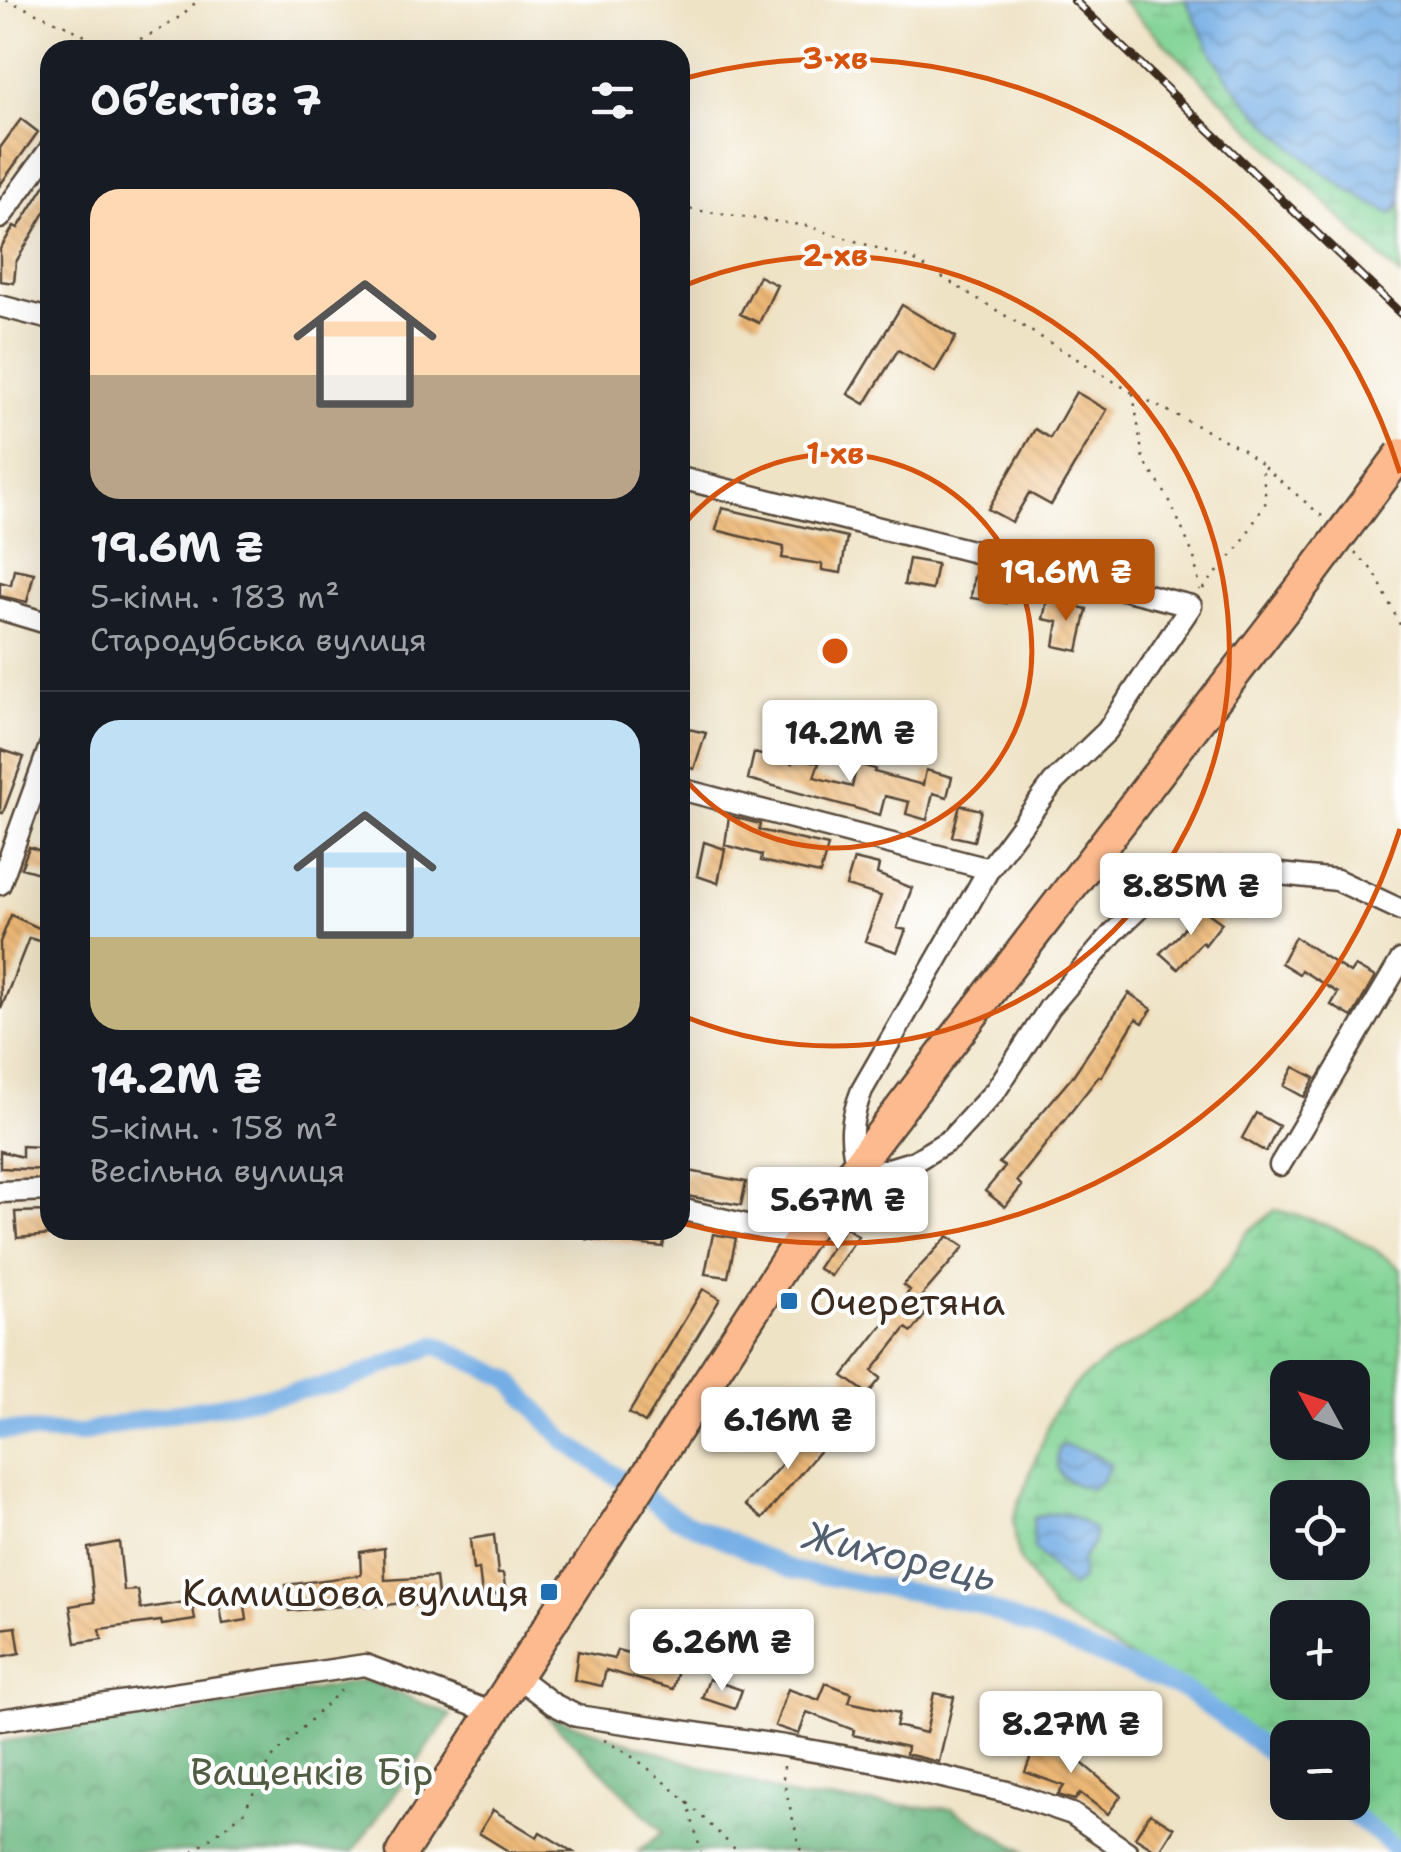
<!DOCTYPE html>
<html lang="uk">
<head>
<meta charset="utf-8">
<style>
  :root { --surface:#171b24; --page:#242831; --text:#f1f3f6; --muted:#9ea1a6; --line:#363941; --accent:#b45309 }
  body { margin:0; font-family:"Shantell Sans",sans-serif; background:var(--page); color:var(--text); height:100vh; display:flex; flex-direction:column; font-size:38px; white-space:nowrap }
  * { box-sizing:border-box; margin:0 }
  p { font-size:32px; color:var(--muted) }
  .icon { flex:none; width:55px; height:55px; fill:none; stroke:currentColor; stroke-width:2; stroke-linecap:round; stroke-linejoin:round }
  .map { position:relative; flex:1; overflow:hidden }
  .details { position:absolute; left:40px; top:40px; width:650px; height:1200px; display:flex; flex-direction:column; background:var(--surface); border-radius:30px; box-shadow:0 10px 40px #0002 }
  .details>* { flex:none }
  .needle { width:65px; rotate:310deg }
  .buttons { position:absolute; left:1270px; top:1360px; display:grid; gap:20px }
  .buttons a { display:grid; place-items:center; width:100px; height:100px; border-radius:20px; background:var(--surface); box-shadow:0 10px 40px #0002; font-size:50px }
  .price { position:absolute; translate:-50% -85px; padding:0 22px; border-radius:10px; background:#fff; color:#222; font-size:32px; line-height:65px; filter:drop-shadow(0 2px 5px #0008) }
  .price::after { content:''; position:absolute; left:50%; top:60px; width:30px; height:22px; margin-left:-15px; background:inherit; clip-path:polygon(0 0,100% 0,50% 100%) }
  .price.active { background:var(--accent); color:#fff }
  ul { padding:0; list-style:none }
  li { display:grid; align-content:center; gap:20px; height:530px; padding:0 50px }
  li+li { border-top:2px solid var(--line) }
  li span { display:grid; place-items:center; height:310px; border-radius:30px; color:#555 }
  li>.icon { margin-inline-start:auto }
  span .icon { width:180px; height:180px; fill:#fffc; stroke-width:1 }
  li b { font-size:42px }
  h2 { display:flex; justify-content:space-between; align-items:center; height:120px; padding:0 50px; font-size:42px }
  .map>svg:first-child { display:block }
  .forest { fill:url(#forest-crowns); stroke:#52704e; stroke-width:2.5 }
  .wetland { fill:url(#wetland-marsh); stroke:#5e7e5a; stroke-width:2.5; fill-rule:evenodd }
  .water { fill:url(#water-waves); stroke:#586c82; stroke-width:2.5 }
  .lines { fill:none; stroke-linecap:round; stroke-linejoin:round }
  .canal { stroke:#75aee5; stroke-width:18 }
  .building { fill:url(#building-back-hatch) }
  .minor-casing { stroke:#564637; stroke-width:25 }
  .highway-casing { stroke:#564637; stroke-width:35 }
  .path { stroke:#564637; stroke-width:2.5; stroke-dasharray:2.5 8; stroke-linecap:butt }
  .minor { stroke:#fff; stroke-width:20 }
  .highway { stroke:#fcba8e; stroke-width:30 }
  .rail-casing { stroke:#3b2a1e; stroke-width:9 }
  .rail { stroke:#fff; stroke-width:5; stroke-dasharray:15; stroke-linecap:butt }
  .highway-bridge-casing { stroke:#564637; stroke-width:35; stroke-linecap:butt }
  .highway-bridge { stroke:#fcba8e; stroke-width:30 }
  .ring { fill:none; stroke:#d7540e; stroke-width:5 }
  .poi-dot { fill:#1f6fb2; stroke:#fff; stroke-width:4 }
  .labels { text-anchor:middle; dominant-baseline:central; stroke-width:8; stroke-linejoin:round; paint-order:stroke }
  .poi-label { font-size:38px; fill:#3b2a1e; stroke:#fff; text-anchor:start }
  .park-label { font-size:38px; fill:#505d42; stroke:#fff }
  .water-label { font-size:40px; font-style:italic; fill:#525f6e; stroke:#fff }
  .centre { fill:#d7540e; stroke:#fff; stroke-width:5 }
  .ring-label { font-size:30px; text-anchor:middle; font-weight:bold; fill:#d7540e; stroke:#fff; stroke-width:8; stroke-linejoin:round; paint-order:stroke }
</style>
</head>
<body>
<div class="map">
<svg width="1401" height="1852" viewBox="0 0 1401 1852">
  <defs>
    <pattern id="forest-crowns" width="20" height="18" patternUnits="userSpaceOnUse" patternTransform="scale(2.5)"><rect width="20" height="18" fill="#68b57e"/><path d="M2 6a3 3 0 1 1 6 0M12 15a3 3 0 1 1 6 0" fill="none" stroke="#579367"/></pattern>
    <pattern id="wetland-marsh" width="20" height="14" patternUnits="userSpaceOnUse" patternTransform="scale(2.5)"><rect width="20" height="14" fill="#81d395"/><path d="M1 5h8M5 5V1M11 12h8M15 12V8" fill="none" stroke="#70b580"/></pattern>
    <pattern id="water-waves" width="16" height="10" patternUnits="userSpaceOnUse" patternTransform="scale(2.5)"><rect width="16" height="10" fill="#75aee5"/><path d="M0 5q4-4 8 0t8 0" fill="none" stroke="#618eb9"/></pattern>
    <pattern id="building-back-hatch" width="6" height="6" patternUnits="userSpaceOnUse" patternTransform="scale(2.5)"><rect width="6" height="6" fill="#edb876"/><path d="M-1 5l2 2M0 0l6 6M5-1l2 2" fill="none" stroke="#cc9e66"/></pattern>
  </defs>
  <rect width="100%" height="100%" fill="#fff"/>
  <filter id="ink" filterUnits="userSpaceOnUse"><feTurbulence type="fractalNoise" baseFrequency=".01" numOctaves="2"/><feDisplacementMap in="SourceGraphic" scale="20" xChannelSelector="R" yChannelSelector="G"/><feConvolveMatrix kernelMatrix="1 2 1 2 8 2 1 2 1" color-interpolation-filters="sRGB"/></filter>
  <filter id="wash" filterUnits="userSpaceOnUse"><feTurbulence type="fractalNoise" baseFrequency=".0048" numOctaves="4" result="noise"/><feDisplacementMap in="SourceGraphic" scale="40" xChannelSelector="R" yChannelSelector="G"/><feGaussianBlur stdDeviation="2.25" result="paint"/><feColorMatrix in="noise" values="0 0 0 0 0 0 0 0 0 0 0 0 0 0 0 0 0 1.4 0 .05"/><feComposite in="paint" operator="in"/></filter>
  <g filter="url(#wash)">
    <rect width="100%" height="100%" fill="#efe3c6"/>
    <!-- forest -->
    <path class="forest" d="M366,1680L451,1715L353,1852H0V1742L216,1708Z
      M546,1715L797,1798L953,1809L1025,1852H638L663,1832Z"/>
    <!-- wetland -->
    <path class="wetland" d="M1121,0H1185L1229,80L1393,214L1401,202V277Z
      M1275,1210C1321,1220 1364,1238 1401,1269V1851L1337,1803L1352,1802V1738H1288L1287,1766L1185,1690L1054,1612L1018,1557L1013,1519L1054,1411L1078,1382L1107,1359L1174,1321L1204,1294L1228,1265L1246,1233ZM1288,1378H1352V1442H1288ZM1288,1498H1352V1562H1288ZM1288,1618H1352V1682H1288Z"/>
    <!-- water -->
    <path class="water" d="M1185,0H1401V202L1393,214C1334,189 1271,132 1231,82C1212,59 1200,26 1185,0Z
      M1061,1445L1089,1452L1111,1464L1103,1480L1091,1489C1066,1483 1049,1473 1061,1445Z
      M1046,1514H1068L1094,1529V1542L1082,1559V1580L1071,1587L1034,1549L1033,1518Z"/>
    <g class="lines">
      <!-- canal -->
      <path class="canal" d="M0,1430L78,1434L145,1418L341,1383L436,1345L509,1379L564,1440L673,1516L791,1570L976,1604L1185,1690L1288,1766
        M1336,1802L1400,1852"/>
    </g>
    <g id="blocks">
      <!-- building -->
      <path class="building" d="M21,119L38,132L0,185V148Z
        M50,177V204L16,262L14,283L0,281V249L14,226L18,228Z
        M759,276L777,285L759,323L740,314Z
        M902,305L956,337L935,372L898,350L865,404L848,394Z
        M1076,392L1107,410L1051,505L1029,493L1012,522L988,509L1035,429L1050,438Z
        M722,508L847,537L841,573L822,570V564L782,558L784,547L716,530Z
        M909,559L937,564L932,590L904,585Z
        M14,569L34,573L27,602L0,596V582L11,585Z
        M974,576L1009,580L1006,603L971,598Z
        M1047,600L1087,609L1078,651L1054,646L1058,622L1043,619Z
        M684,728L706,733L694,769L680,765V740Z
        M2,750L24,757L3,813H0Z
        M754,753L792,763L794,756L819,763L814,777L852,787L857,764L875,769L874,772L923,785L926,770L952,777L947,797L933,793L927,820L906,814L909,802L885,796L880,815L748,779Z
        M960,805L981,810L974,841L952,836Z
        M729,816L760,824L759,830L828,846L820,874L761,861L762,855L725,845Z
        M704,842L725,849L718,883L697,876Z
        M29,847L50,854V876L21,868Z
        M854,859L879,865L877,874L912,888L897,928L906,930L897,952L865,941L881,896L846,886Z
        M1200,907L1222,923L1205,945L1202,942L1178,969L1160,953L1178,936Z
        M11,915L50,933V944L29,938L1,1009L0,942Z
        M1295,937L1350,973L1355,966L1375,977L1352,1017L1331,1005L1338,993L1301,970L1299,974L1281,963Z
        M1129,993L1152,1009L1143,1023L1136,1019L1101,1077L1099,1076L1017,1181L1022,1186L1005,1207L985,1191L1005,1167L999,1163L1072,1077Z
        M1294,1067L1315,1078L1304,1097L1284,1086Z
        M1256,1113L1279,1126L1266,1152L1242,1138Z
        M22,1146L39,1147L40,1163L49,1165L48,1170L0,1168V1151L22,1157Z
        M684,1170L746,1182L741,1205L680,1195Z
        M50,1211V1235L17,1238L15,1212Z
        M845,1227L858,1236L831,1276L818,1268Z
        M586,1230H666L663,1247L586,1239Z
        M713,1234L736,1238L728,1277L705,1274Z
        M948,1236L964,1247L913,1306L925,1315L912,1332L906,1328L872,1371L881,1378L868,1394L843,1376L910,1290L903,1285Z
        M703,1289L720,1299L645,1423L629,1413Z
        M817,1425L832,1436L762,1519L745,1505Z
        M494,1535L498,1574H503L506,1593L482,1595L479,1569L473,1570L470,1539Z
        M119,1542L124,1591L138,1590L141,1609L192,1601L195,1620L162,1625L161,1621L100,1629L102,1639L76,1643L70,1606L94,1602L88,1548Z
        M384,1548L385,1580L436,1577L439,1604L414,1605L413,1602L366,1607V1604L289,1611L286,1585L361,1575L360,1552Z
        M244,1598L247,1620L223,1624L219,1602Z
        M16,1627L20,1653L0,1657V1629Z
        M617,1650L679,1666L673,1689L606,1670L602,1686L574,1680L578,1651L614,1659Z
        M709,1679L742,1690L735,1709L702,1698Z
        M826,1683L852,1693L849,1702L899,1713L896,1726L926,1733L934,1693L954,1697L939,1762L906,1754L907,1747L853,1735L854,1730L807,1712L799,1734L775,1726L788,1689L819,1700Z
        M1037,1740L1070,1753L1121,1796L1108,1814L1080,1793L1075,1800L1058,1795L1064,1786L1025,1772Z
        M493,1810L537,1837L540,1832L573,1852H510L479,1833Z
        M1150,1813L1174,1828L1159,1852L1135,1837Z"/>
    </g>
  </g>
  <g filter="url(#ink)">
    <use href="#blocks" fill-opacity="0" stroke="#564637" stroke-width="2.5"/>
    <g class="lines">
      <defs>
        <path id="minor" d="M0,218L50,149
          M0,306L50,319
          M680,478L1191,606L1107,731L1053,783L989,869L862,1090C851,1118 848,1139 858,1168L879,1172L915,1161L951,1139L996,1090L1050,1007L1113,933L1170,879L1222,868L1337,880L1401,910
          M0,609L50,624
          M680,789L989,869
          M0,884L50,746
          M1280,1165L1401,960
          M0,1192L50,1190
          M680,1209L801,1238
          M516,1676L553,1704L577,1716L785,1746L882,1763L1007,1792L1072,1814L1127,1852
          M0,1720L365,1665L491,1712"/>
        <path id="highway" d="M402,1852L801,1238L1307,580"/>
      </defs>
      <!-- minor casing -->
      <use href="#minor" class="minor-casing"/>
      <!-- highway casing -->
      <use href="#highway" class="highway-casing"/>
      <!-- path -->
      <path class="path" d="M6,0L67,26L108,49C143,41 173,26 198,0
        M680,208L807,226L912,259L1133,393L1242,449L1262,465L1266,502L1239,547L1200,592
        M1133,393L1143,459L1169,499L1180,524L1194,557L1200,590
        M1264,467L1323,517
        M1355,552L1375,573L1401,627
        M604,1740C658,1768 695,1811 738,1852
        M784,1766L783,1779L801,1852
        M687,1801L701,1852
        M193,1852L243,1813L272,1758L341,1690"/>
      <!-- minor -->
      <use href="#minor" class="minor"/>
      <!-- highway -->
      <use href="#highway" class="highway"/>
      <defs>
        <path id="rail" d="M1074,0L1401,314"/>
      </defs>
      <!-- rail casing -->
      <use href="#rail" class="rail-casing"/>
      <!-- rail -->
      <use href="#rail" class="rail"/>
      <defs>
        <path id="highway-bridge" d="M1307,580L1401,454"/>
      </defs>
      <!-- highway-bridge casing -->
      <use href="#highway-bridge" class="highway-bridge-casing"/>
      <!-- highway-bridge -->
      <use href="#highway-bridge" class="highway-bridge"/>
    </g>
  </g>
  <!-- distance rings -->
  <g class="ring">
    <path d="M681 528A197 197 0 1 1 681 774"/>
    <path d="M681 287A395 395 0 1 1 681 1015"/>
    <path d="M1400 829A592 592 0 0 1 682 1223M682 79A592 592 0 0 1 1400 473"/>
  </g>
  <!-- markers -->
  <g class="poi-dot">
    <rect x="779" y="1291" width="20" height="20" rx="5"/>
    <rect x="539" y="1582" width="20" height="20" rx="5"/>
  </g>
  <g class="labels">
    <!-- poi labels -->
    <g class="poi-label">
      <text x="809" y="1301">Очеретяна</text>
      <text x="529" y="1592" text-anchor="end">Камишова вулиця</text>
    </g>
    <!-- park labels -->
    <g class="park-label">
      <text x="312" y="1771">Ващенків Бір</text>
    </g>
    <!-- water labels -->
    <g class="water-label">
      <text transform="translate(900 1556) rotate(13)">Жихорець</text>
    </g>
  </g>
  <circle cx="835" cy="651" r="15" class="centre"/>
  <g class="ring-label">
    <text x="835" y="69">3 хв</text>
    <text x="835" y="266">2 хв</text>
    <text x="835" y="464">1 хв</text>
  </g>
</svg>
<div class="buttons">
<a><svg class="needle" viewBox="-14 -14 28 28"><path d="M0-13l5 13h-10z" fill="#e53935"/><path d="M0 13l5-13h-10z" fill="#9ea1a6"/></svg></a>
<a><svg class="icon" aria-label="locate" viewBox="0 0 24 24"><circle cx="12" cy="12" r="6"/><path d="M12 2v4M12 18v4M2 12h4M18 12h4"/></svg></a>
<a>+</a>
<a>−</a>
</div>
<b class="price active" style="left:1066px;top:624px">19.6M ₴</b>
<b class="price" style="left:850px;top:785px">14.2M ₴</b>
<b class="price" style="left:1191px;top:938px">8.85M ₴</b>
<b class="price" style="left:838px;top:1252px">5.67M ₴</b>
<b class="price" style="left:788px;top:1472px">6.16M ₴</b>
<b class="price" style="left:722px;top:1694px">6.26M ₴</b>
<b class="price" style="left:1071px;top:1776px">8.27M ₴</b>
<section class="details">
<h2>Об’єктів: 7<svg class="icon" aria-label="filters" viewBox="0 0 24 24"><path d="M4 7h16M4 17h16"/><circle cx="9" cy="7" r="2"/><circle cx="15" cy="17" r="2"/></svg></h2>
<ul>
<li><span style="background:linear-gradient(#ffd9b3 60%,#b9a48a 0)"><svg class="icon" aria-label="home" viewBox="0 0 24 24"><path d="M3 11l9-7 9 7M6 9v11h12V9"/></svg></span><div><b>19.6M ₴</b><p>5-кімн. · 183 m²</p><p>Стародубська вулиця</p></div></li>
<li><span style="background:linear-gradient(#bfe0f5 70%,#c2b280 0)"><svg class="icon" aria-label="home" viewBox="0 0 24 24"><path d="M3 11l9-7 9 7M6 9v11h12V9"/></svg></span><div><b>14.2M ₴</b><p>5-кімн. · 158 m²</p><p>Весільна вулиця</p></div></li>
</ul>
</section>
</div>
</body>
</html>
